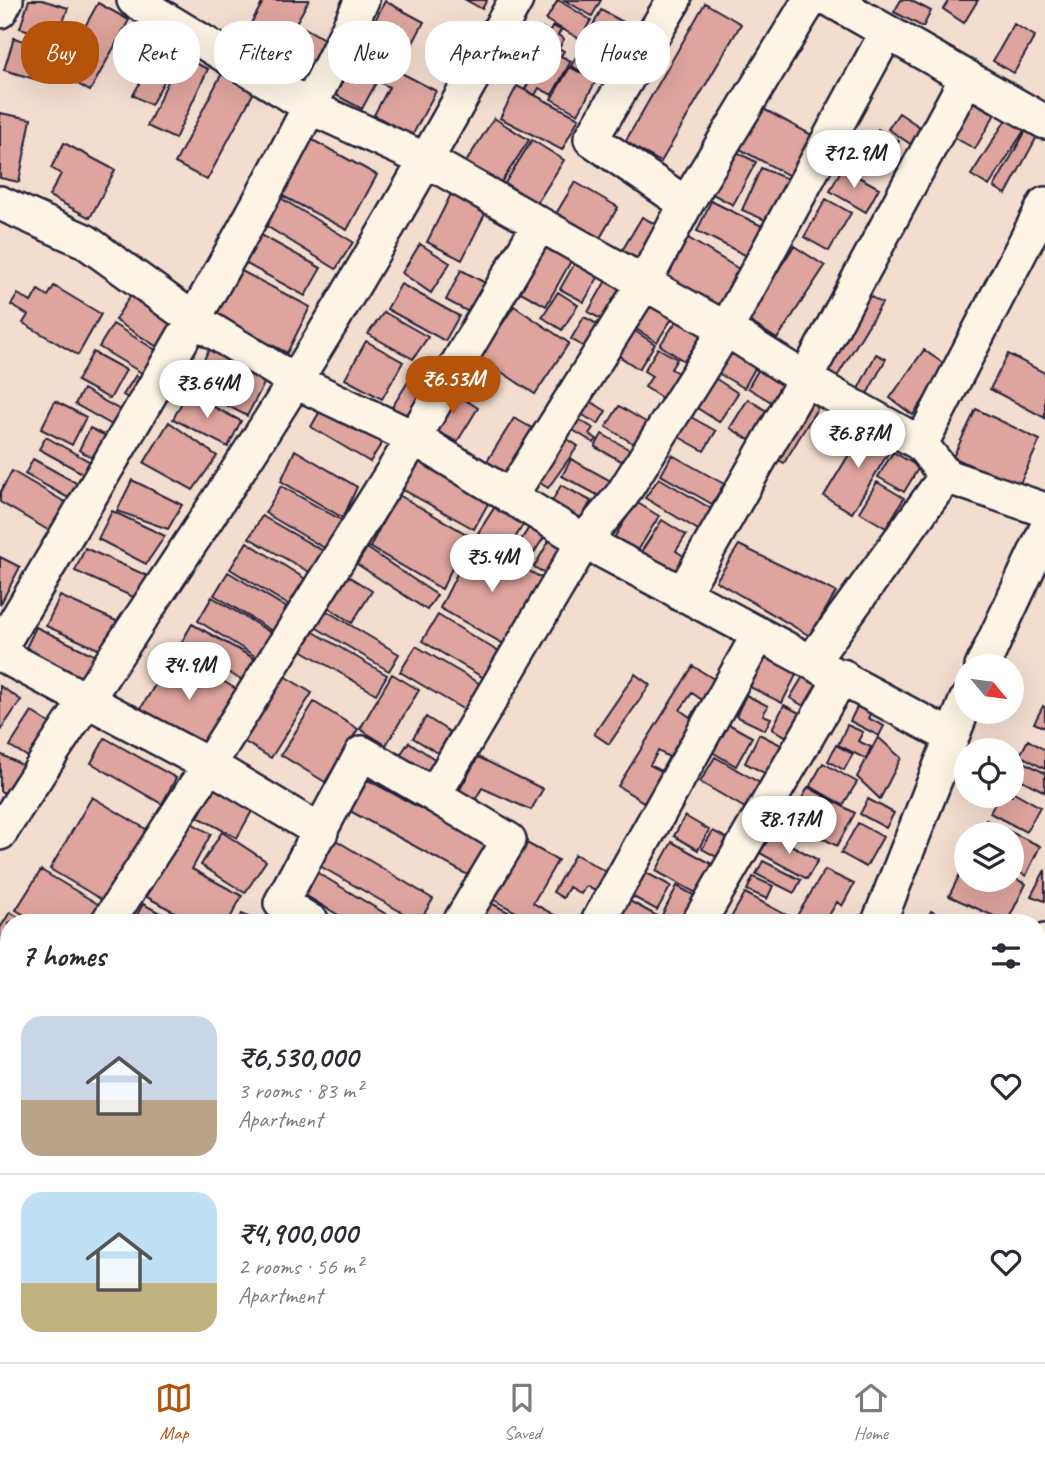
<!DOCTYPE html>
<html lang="en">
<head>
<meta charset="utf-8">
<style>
  :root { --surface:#fff; --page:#f2f2f3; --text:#2b2b33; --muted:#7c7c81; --line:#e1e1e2; --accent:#b45309 }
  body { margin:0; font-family:Caveat,sans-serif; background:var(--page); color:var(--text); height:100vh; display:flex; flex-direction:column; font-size:26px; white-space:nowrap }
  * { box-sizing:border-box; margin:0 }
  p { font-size:23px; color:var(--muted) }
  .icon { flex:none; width:38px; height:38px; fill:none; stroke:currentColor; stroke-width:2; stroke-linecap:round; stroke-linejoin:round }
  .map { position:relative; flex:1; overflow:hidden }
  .panel { position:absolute; left:0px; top:914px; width:1046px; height:450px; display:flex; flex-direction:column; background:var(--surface); border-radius:28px 28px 0 0; box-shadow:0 7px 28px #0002 }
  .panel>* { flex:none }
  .banner { position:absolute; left:21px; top:21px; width:1004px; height:63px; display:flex; gap:14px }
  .needle { width:46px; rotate:119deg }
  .fabs { position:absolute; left:954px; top:654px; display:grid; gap:14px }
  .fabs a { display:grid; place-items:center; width:70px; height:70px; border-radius:50%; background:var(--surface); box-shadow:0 7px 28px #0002; font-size:35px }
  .price { position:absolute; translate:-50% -60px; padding:0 16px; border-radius:24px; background:#fff; color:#222; font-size:23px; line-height:46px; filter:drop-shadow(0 2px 4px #0008) }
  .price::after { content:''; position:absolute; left:50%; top:42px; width:21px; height:16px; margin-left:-10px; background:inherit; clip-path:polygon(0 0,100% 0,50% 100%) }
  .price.on { background:var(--accent); color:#fff }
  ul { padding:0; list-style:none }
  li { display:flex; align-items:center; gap:21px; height:175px; padding:0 21px }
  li+li { border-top:2px solid var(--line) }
  li span { display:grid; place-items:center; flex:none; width:196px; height:140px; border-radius:21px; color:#555 }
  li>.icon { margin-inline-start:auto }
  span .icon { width:84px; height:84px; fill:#fffc; stroke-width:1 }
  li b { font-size:30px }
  h2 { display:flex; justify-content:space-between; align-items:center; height:84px; padding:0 21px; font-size:30px }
  .chip { padding:0 24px; border-radius:28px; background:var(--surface); box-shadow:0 7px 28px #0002; font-size:24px; line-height:63px }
  .chip.on { background:var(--accent); color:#fff }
  .tabs { display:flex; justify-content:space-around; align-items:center; height:98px; border-top:2px solid var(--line); background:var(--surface); font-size:19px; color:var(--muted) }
  .tabs a { display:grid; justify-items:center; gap:4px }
  .tabs .on { color:var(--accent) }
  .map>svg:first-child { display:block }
  .building { fill:#dea49d; stroke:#22223b; stroke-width:2; fill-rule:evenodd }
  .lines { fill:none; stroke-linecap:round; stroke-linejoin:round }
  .minor-casing { stroke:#22223b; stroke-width:38 }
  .minor { stroke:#fcf5e5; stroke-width:33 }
</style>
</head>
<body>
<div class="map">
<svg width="1045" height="1362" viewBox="0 0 1045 1362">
  <rect width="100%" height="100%" fill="#f3ddcf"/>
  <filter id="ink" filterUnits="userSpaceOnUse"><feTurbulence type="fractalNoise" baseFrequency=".0143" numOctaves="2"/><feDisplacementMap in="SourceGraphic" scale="14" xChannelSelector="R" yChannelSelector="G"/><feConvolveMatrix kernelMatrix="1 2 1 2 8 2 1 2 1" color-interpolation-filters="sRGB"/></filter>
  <g filter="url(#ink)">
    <!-- building -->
    <path class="building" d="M29,0H42L68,8L57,40L20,28Z
      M264,0H309L296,23L331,43L310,81L241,41Z
      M466,0H487L482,9Z
      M558,0L591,20L580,39L546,20Z
      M564,0H601L592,16Z
      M901,0H910L931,11L923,27L894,12Z
      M949,0H978L964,23L943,9Z
      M385,1L424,22L403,62L364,42Z
      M98,3L129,20L90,91L59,73Z
      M705,3L741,24L661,162L625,142Z
      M601,10L636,29L606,85L571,66Z
      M1014,24L1035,36L1014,73L993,61Z
      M553,26L561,30L558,35L564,39L559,48L564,51L561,56L571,61L552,95L539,88L535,95L525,89L529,82L517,75L543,28L549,32Z
      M14,38L54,50L45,82L4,70Z
      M165,38L183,47L151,105L133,95Z
      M357,50L436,91L412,136L374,115L389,87L377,81L362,109L334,94Z
      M180,56L208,69L175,139L147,126Z
      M570,67L596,81L578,114L551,99Z
      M222,73L255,90L207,180L175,163Z
      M517,86L579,118L562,150L500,118Z
      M969,100L995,114L975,149L950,135Z
      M758,106L819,139L797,180L736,147Z
      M0,113L31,119L19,182L0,178Z
      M899,113L923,129L912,145L888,129Z
      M494,118L529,140L500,184L466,162Z
      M1007,118L1025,129L989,186L971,175Z
      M1028,127L1039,133L1006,194L994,187Z
      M878,129L899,141L888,160L867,148Z
      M307,137L377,175L347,230L277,193Z
      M532,140L564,160L537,203L505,183Z
      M64,143L115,170L90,218L49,196L61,174L51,168Z
      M729,148L756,162L733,205L707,191Z
      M761,168L790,180L772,223L742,210Z
      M842,168L879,188L866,212L830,191Z
      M575,182L618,207L597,243L554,217Z
      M453,190L488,208L462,260L427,242Z
      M279,197L353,242L336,269L263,224Z
      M826,199L851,213L829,251L804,237Z
      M711,201L768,229L753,259L697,231Z
      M642,217L665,229L643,267L620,254Z
      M680,233L744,272L718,315L654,277Z
      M261,235L321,268L305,296L245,263Z
      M542,242L572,259L546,306L515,289Z
      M420,244L450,263L431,293L402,273Z
      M794,246L825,266L777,339L746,319Z
      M576,261L600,274L584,302L560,289Z
      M236,268L310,307L287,353L211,313Z
      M461,270L493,287L478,317L446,300Z
      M608,277L629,289L610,324L588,312Z
      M401,284L459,316L445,341L387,309Z
      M54,286L101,314L78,355L23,323L28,315L11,305L18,294L31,302L38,290L48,296Z
      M558,292L578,305L562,330L542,317Z
      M132,293L187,328L170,355L115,320Z
      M868,295L882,303L835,380L822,373Z
      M644,299L673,317L657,342L628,324Z
      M514,306L569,343L535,394L480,358Z
      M384,312L428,337L413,359L368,334Z
      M584,317L599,325L586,348L571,339Z
      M678,319L702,335L684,361L660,345Z
      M113,324L169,358L155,381L99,347Z
      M627,326L655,344L639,369L611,351Z
      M366,341L403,362L382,399L345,379Z
      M212,344L269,374L247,416L190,386Z
      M731,347L758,363L744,388L716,372Z
      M658,348L677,359L671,369L678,373L662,398L645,387L652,376L644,371Z
      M924,350L947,366L913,415L890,398Z
      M93,352L126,370L110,399L77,381Z
      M876,354L886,359L867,394L858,389Z
      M1008,354L1045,373V418L990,389Z
      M761,365L792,384L778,406L748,388Z
      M418,366L446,382L418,425L391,409Z
      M136,375L151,386L139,405L123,395Z
      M713,377L738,393L719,422L694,406Z
      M810,388L824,397L784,463L770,455Z
      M83,389L129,415L121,430L75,404Z
      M450,390L478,408L457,442L428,426Z
      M187,393L241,421L228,447L173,419Z
      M582,396L606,411L598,424L574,410Z
      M328,397L388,433L370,462L311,427Z
      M748,399L773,415L756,444L730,428Z
      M55,401L86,417L72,445L41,429Z
      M619,406L649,424L636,445L606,427Z
      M976,409L1040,440L1018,488L953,457Z
      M570,414L593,428L589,434L597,439L594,443L563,424Z
      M689,416L716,431L704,451L677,436Z
      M514,418L541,433L513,478L486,463Z
      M169,422L217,456L193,490L144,463Z
      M90,428L114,440L102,463L79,450Z
      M865,428L893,445L852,513L824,496Z
      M560,434L578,446L548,488L529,476Z
      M602,434L632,451L625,463L595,447Z
      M46,437L92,463L86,475L39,449Z
      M295,450L357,487L343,518L281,481Z
      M893,452L919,467L904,492L878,477Z
      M672,455L724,484L712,504L661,475Z
      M33,459L80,485L72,500L25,474Z
      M571,459L611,481L601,497L562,476Z
      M416,460L490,500L474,529L400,488Z
      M12,471L70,505L53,533L0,502V493Z
      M659,478L715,511L700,531L645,498Z
      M132,480L182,505L168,529L117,511Z
      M877,482L904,498L886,528L859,512Z
      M561,485L591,501L580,521L550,505Z
      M281,486L343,521L326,549L265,513Z
      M397,494L468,535L442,589L370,547Z
      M498,502L526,520L507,551L478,533Z
      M636,502L659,516L637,552L614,538Z
      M112,511L165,536L146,564L98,539Z
      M262,516L323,551L311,573L249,538Z
      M662,520L686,535L676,551L685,557L672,576L639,555Z
      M533,521L548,531L526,565L511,556Z
      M554,532L570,541L551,577L534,567Z
      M474,540L545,580L511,648L440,608Z
      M247,542L307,580L290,606L230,569Z
      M739,545L836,592L810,636L716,581Z
      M85,548L150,577L140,600L75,571Z
      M367,548L437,595L427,610L357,564Z
      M0,557L20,567L0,605Z
      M228,572L292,611L277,634L214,595Z
      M345,574L372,591L352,623L325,605Z
      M60,596L121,623L107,653L46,626Z
      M212,597L278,637L263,661L198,621Z
      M325,610L399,654L389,671L315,627Z
      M438,615L504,655L489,681L422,641Z
      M192,624L259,661L247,683L180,645Z
      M36,627L100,658L85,688L21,658Z
      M312,631L387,675L376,694L301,650Z
      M416,646L482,685L466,711L400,672Z
      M175,652L241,692L204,753L138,713Z
      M763,656L797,673L782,703L748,686Z
      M693,666L725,686L650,806L618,786ZM692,693L702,700L690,717L680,710ZM658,751L669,757L661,771L650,765Z
      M805,673L828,686L814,712L790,698Z
      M281,674L312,693L271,758L240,739Z
      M392,674L419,690L386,745L360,729Z
      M635,674L650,685L609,744L594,734Z
      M0,686L21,700L0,731Z
      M746,695L768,706L763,715L771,718L765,730L736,716Z
      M861,699L875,706L868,718L884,726L879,736L850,721Z
      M314,702L358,729L325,782L281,755Z
      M784,705L809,718L797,742L772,729Z
      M1043,706L1045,707V728L1034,723Z
      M32,712L54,726L33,760L10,746Z
      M426,717L450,732L438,753L413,738Z
      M723,721L752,737L736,766L707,749Z
      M847,725L863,732L858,741L871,747L866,759L838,745Z
      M759,734L791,750L776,779L745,763Z
      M878,737L901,758L880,799L857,777Z
      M105,738L176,778L162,804L91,763Z
      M1028,740L1045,750V769L1020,755Z
      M409,742L436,760L425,776L398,758Z
      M836,745L853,754L844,770L828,761Z
      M0,754L32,770L17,799L0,791Z
      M478,757L543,789L531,810L482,788L470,809L454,800Z
      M715,757L767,787L752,812L700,782Z
      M1014,757L1045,773V792L1012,775Z
      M823,763L857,782L843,805L810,786Z
      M220,778L258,800L237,838L198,817Z
      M368,780L493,847L475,879L350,811Z
      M808,787L855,813L837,846L790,821Z
      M1012,791L1040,807L1026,832L990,813L999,796H1012Z
      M92,797L151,832L109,904L50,869Z
      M868,799L894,813L886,828L860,814Z
      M685,816L709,830L698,850L674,836Z
      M186,820L211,834L192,869L242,896L228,922H193L145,896Z
      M986,820L1040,846L1026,876L1012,869V835H979Z
      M858,823L883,837L866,867L841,853Z
      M713,831L741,846L731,865L702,849Z
      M222,832L266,861L245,893L201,865Z
      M771,834L818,860L807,879L760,853Z
      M334,839L433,899L419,922L318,865Z
      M521,840L558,860L533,903L567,922H534L489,897Z
      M672,842L719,868L703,897L656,871Z
      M575,854L610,874L599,893L586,886L581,894L569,887L563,898L553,892Z
      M763,861L801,880L794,893L756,874Z
      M966,862V880H1012V877L1026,884L1007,922L949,896Z
      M41,870L108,910L101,922H36L16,910Z
      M313,870L399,922H350L300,892Z
      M641,870L671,886L657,910L628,894Z
      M825,870L854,884L842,906L837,902L825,922H806L796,917Z
      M1045,870V901L1031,896Z
      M753,877L773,886L767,899L747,890Z
      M677,886L699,898L697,922H675L662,915Z
      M745,893L786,915L782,922L729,921Z
      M626,899L668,922H613Z
      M491,903L527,922H481Z
      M143,904L177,922H133Z
      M931,911L953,922H925Z
      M10,912L27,922H9V944L0,939V928Z
      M242,914L258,922H238Z
      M0,946L9,951V997L0,992Z
      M0,1009L9,1014V1067L0,1066Z
      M1044,1015L1045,1016V1064L1038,1061V1028Z
      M1038,1068L1045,1072L1038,1086Z
      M0,1098L9,1104L0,1119Z
      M9,1132V1148L2,1144Z
      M0,1154L7,1157L0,1171Z
      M1038,1159L1045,1163V1196L1038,1192Z
      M6,1172L9,1173V1199L4,1207L0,1205V1183Z
      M1038,1197L1045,1201L1039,1216H1038Z
      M1040,1242L1045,1245V1266L1038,1262Z
      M1038,1270L1045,1274V1312L1038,1309Z
      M9,1336V1354H32L27,1362H0V1350Z
      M88,1354H122L117,1362H84Z
      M128,1354H144L156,1362H123Z
      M185,1354H210L206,1362H181Z
      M254,1354H286L282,1362H259L252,1358Z
      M477,1354H532L528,1362H473Z
      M590,1354H615L618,1358L616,1362H601Z
      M786,1354H814L817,1356L814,1362H800Z
      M938,1354H970L966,1362H933Z
      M978,1356L990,1362H975Z"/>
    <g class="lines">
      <defs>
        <path id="minor" d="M134,0L312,108L426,160L726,329L805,379L921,444L946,476L1045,510
          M831,0L1045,122
          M0,11L6,0
          M0,203L85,241L193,319L295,381L414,438L584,541L950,736
          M686,204L810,0
          M921,444L1045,204
          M510,497L643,285L686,204L591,139L674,0
          M682,595L805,379L967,77
          M0,648C125,435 257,224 362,0
          M0,654L209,765L108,922
          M813,660L946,476
          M982,667L1045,532
          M434,795L509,840L460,922
          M321,832L209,765L414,438L539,225
          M0,833C96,681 200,534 295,381C373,257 444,128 516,0
          M312,922L281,903L362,753L434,795L584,541L622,495L726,329L887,32
          M598,922L759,634
          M699,922L842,676
          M879,922L966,701
          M1038,954L1045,941
          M0,1080L9,1085
          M1038,1114L1045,1099
          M1038,1138L1045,1142
          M0,1227L6,1254L0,1293
          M1038,1348L1045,1334
          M409,1354L420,1362
          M865,1354L880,1362
          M65,1362L69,1354
          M167,1362L172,1354
          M213,1362L218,1354
          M340,1362L345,1354
          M712,1362L715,1354
          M917,1362L921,1354"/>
      </defs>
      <!-- minor casing -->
      <use href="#minor" class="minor-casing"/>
      <!-- minor -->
      <use href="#minor" class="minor"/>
    </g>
  </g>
</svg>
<div class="fabs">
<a><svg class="needle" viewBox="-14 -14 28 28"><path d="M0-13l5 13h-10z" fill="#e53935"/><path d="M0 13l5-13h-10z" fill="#7c7c81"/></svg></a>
<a><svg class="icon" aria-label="locate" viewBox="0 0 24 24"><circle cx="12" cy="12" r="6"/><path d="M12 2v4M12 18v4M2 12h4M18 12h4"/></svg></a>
<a><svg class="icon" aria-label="layers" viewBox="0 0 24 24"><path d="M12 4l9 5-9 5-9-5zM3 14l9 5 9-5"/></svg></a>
</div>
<b class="price" style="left:854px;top:190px">₹12.9M</b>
<b class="price on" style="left:453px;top:416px">₹6.53M</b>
<b class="price" style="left:207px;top:420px">₹3.64M</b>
<b class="price" style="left:858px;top:470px">₹6.87M</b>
<b class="price" style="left:492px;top:594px">₹5.4M</b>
<b class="price" style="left:189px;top:702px">₹4.9M</b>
<b class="price" style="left:789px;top:856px">₹8.17M</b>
<div class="banner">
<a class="chip on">Buy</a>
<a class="chip">Rent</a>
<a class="chip">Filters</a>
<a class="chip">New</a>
<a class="chip">Apartment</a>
<a class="chip">House</a>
</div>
<section class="panel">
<h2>7 homes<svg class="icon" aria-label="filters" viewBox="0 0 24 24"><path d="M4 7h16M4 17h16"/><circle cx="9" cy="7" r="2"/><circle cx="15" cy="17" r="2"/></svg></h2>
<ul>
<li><span style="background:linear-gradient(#c9d6e8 60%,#b9a48a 0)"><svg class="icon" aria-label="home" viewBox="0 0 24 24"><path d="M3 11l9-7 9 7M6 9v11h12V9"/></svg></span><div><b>₹6,530,000</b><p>3 rooms · 83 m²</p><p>Apartment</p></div><svg class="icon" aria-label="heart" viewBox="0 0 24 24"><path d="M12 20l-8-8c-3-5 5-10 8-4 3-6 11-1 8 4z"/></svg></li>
<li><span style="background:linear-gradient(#bfe0f5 65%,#c2b280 0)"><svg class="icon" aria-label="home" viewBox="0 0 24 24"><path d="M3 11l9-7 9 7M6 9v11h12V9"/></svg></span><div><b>₹4,900,000</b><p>2 rooms · 56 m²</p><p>Apartment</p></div><svg class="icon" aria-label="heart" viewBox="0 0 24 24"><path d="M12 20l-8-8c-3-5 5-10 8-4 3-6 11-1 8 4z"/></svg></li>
</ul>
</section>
</div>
<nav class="tabs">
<a class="on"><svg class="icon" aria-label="map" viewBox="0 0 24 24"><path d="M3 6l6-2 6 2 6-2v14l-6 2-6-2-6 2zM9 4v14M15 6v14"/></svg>Map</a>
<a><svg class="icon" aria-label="saved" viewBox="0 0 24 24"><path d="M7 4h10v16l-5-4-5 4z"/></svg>Saved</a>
<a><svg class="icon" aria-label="home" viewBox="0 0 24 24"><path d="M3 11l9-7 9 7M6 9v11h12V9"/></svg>Home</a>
</nav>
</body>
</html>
